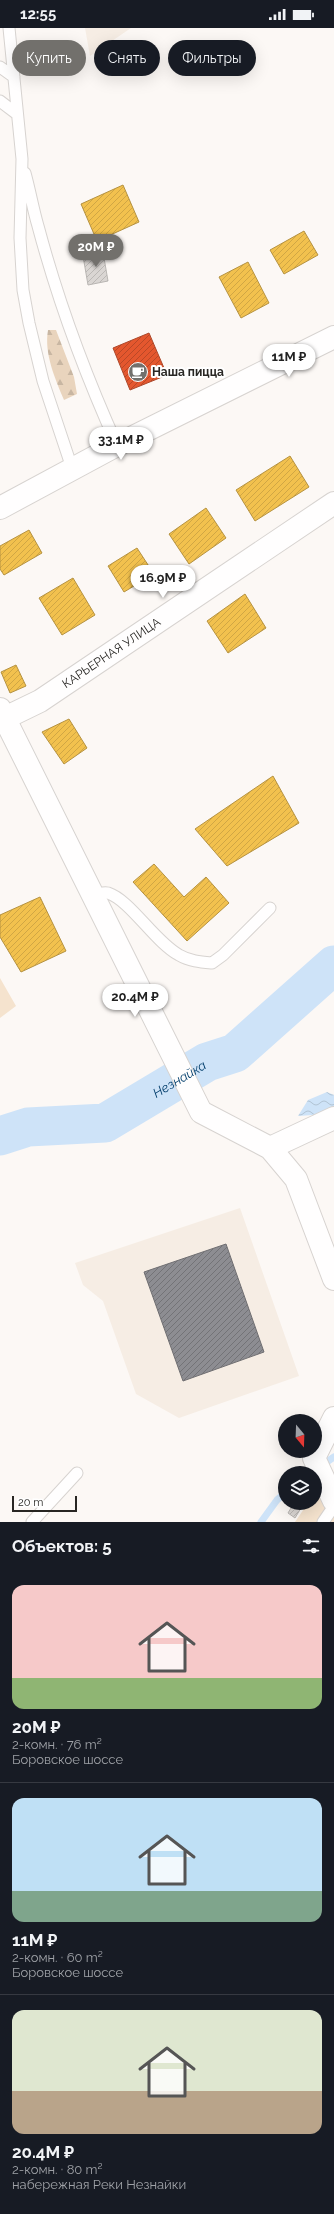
<!DOCTYPE html>
<html lang="ru">
<head>
<meta charset="utf-8">
<style>
  :root { --surface:#171b24; --page:#20242c; --text:#f1f3f6; --muted:#9ea1a6; --line:#363941; --accent:#72706c }
  body { margin:0; font-family:Raleway,sans-serif; background:var(--page); color:var(--text); height:100vh; display:flex; flex-direction:column; font-size:15px; white-space:nowrap }
  * { box-sizing:border-box; margin:0 }
  p { font-size:13px; color:var(--muted) }
  .icon { flex:none; width:22px; height:22px; fill:none; stroke:currentColor; stroke-width:2; stroke-linecap:round; stroke-linejoin:round }
  .map { position:relative; height:1494px; overflow:hidden }
  .details { display:flex; flex-direction:column; background:var(--surface); flex:1 }
  .details>* { flex:none }
  .hud { position:absolute; left:12px; top:12px; width:310px; height:36px; display:flex; gap:8px }
  .needle { width:26px; rotate:161deg }
  .controls { position:absolute; left:278px; top:1386px; display:grid; gap:8px }
  .controls a { display:grid; place-items:center; width:44px; height:44px; border-radius:50%; background:var(--surface); box-shadow:0 4px 16px #0002; font-size:20px }
  .scale { position:absolute; left:12px; bottom:10px; width:65px; box-sizing:border-box; padding-left:4px; border:2px solid #282623; border-top:0; font-size:11px; line-height:14px; white-space:nowrap; color:#282623; -webkit-text-stroke:3px #fff; paint-order:stroke }
  .price { position:absolute; translate:-50% -34px; padding:0 9px; border-radius:14px; background:#fff; color:#222; font-size:13px; line-height:26px; filter:drop-shadow(0 1px 2px #0008) }
  .price::after { content:''; position:absolute; left:50%; top:24px; width:12px; height:9px; margin-left:-6px; background:inherit; clip-path:polygon(0 0,100% 0,50% 100%) }
  .price.active { background:var(--accent); color:#fff }
  ul { padding:0; list-style:none }
  li { display:grid; align-content:center; gap:8px; height:212px; padding:0 12px }
  li+li { border-top:1px solid var(--line) }
  li span { display:grid; place-items:center; height:124px; border-radius:12px; color:#555 }
  li>.icon { margin-inline-start:auto }
  span .icon { width:72px; height:72px; fill:#fffc; stroke-width:1 }
  li b { font-size:17px }
  h2 { display:flex; justify-content:space-between; align-items:center; height:48px; padding:0 12px; font-size:17px }
  .chip { padding:0 14px; border-radius:18px; background:var(--surface); box-shadow:0 4px 16px #0002; font-size:14px; line-height:36px }
  .chip.active { background:var(--accent); color:#fff }
  .status { display:flex; justify-content:space-between; align-items:center; height:28px; padding:0 20px; background:var(--surface); direction:ltr }
  .status svg { height:11px; fill:currentColor }
  .map>svg:first-child { display:block }
  .built { fill:#f6ede4 }
  .green { fill:#f5e3ce }
  .forest { fill:url(#forest-firs) }
  .water { fill:url(#water-waves) }
  .homes { fill:url(#homes-hatch); stroke:#b59241 }
  .shops { fill:url(#shops-hatch); stroke:#ac482b }
  .industry { fill:url(#industry-hatch); stroke:#6f6e71 }
  .lines { fill:none; stroke-linecap:round; stroke-linejoin:round }
  .stream { stroke:#cee3f8; stroke-width:7 }
  .river { stroke:#cee3f8; stroke-width:39 }
  .building { fill:url(#building-hatch); stroke:#b9b6b3 }
  .lane-casing { stroke:#d7d3d0; stroke-width:13 }
  .street-casing { stroke:#d7d3d0; stroke-width:24 }
  .secondary-casing { stroke:#d7d3d0; stroke-width:24 }
  .lane { stroke:#fffefe; stroke-width:11 }
  .street { stroke:#fffefe; stroke-width:22 }
  .secondary { stroke:#fffefe; stroke-width:22 }
  .labels { text-anchor:middle; dominant-baseline:central; stroke-width:4; stroke-linejoin:round; paint-order:stroke }
  .poi-label { font-size:12px; font-weight:bold; fill:#282623; stroke:#fff; text-anchor:start }
  .street-label { font-size:12px; fill:#282623; stroke:#fff }
  .water-label { font-size:13px; font-style:italic; fill:#003d6b; stroke:#fff }
</style>
</head>
<body>
<div class="status"><b>12:55</b><svg viewBox="0 0 49 12"><path d="M0 12V9h3v3zM5 12V6h3v6zM10 12V3h3v9zM15 12V0h3v12zM26 1h20v11H26zM47 4h2v5h-2z"/></svg></div>
<div class="map">
<svg width="334" height="1494" viewBox="0 0 334 1494">
  <defs>
    <pattern id="forest-firs" width="22" height="20" patternUnits="userSpaceOnUse"><rect width="22" height="20" fill="#e9d4bd"/><path d="M5 1l3.5 6h-7zM16 11l3.5 6h-7z" fill="#c8b6a2"/></pattern>
    <pattern id="water-waves" width="16" height="10" patternUnits="userSpaceOnUse"><rect width="16" height="10" fill="#cee3f8"/><path d="M0 5q4-4 8 0t8 0" fill="none" stroke="#b1c3d4"/></pattern>
    <pattern id="homes-hatch" width="6" height="6" patternUnits="userSpaceOnUse"><rect width="6" height="6" fill="#f2c14e"/><path d="M-1 1l2-2M0 6l6-6M5 7l2-2" fill="none" stroke="#d0a644"/></pattern>
    <pattern id="shops-hatch" width="6" height="6" patternUnits="userSpaceOnUse"><rect width="6" height="6" fill="#e4572e"/><path d="M-1 1l2-2M0 6l6-6M5 7l2-2" fill="none" stroke="#b94827"/></pattern>
    <pattern id="industry-hatch" width="6" height="6" patternUnits="userSpaceOnUse"><rect width="6" height="6" fill="#8d8d92"/><path d="M-1 1l2-2M0 6l6-6M5 7l2-2" fill="none" stroke="#737377"/></pattern>
    <pattern id="building-hatch" width="6" height="6" patternUnits="userSpaceOnUse"><rect width="6" height="6" fill="#dad6d3"/><path d="M-1 1l2-2M0 6l6-6M5 7l2-2" fill="none" stroke="#bbb8b5"/></pattern>
  </defs>
  <rect width="100%" height="100%" fill="#fcf8f5"/>
  <!-- built -->
  <path class="built" d="M85,0H131L90,28Z
    M240,1180L299,1348L179,1390L136,1366L103,1273L83,1257L75,1235Z"/>
  <!-- green -->
  <path class="green" d="M0,950L16,978L0,990Z
    M327,1447L334,1450V1494H295L308,1475H315V1465Z"/>
  <!-- forest -->
  <path class="forest" d="M48,302H56L74,349L77,366L64,372C55,350 44,326 48,302Z"/>
  <!-- water -->
  <path class="water" d="M327,1064L334,1067V1079L313,1087L298,1088L308,1072Z"/>
  <!-- homes -->
  <path class="homes" d="M123,157L139,194L97,213L81,176Z
    M304,203L318,227L284,246L270,222Z
    M248,234L269,275L241,290L219,249Z
    M290,428L309,459L255,493L236,462Z
    M206,480L226,510L189,536L169,506Z
    M29,502L42,525L4,547L0,541V518Z
    M137,520L154,546L124,564L108,538Z
    M73,550L95,587L62,607L39,570Z
    M245,566L266,600L228,625L207,593Z
    M16,637L26,658L10,665L1,644Z
    M69,691L87,720L64,736L42,704Z
    M273,748L299,795L227,838L195,801Z
    M154,836L184,869L206,849L229,875L187,913L133,854Z
    M40,869L66,923L21,944L0,909V887Z"/>
  <!-- shops -->
  <path class="shops" d="M149,305L167,347L130,362L113,320Z"/>
  <!-- industry -->
  <path class="industry" d="M226,1216L264,1324L183,1353L144,1244Z"/>
  <g class="lines">
    <!-- stream -->
    <path class="stream" d="M321,1438L334,1429
      M261,1494L277,1472L285,1465"/>
    <!-- river -->
    <path class="river" id="s1" d="M0,1108L28,1099L105,1095L207,1034L235,1025L334,937"/>
  </g>
  <!-- building -->
  <path class="building" d="M103,224L108,253L88,257L83,228Z
    M294,1475H304L295,1490L288,1485Z"/>
  <g class="lines">
    <defs>
      <path id="lane" d="M9,0L22,131L20,210L23,262L29,295L43,353L72,440
        M0,39L14,49
        M0,73L17,86
        M25,145C30,163 33,181 38,198C58,273 85,346 117,417
        M94,868C98,866 103,864 108,865C130,872 155,914 179,927C189,933 201,934 212,935L223,927L270,880
        M32,1494L77,1445
        M323,1494L334,1478"/>
      <g id="street">
        <path d="M0,681L201,1084L270,1120L296,1151L334,1251"/>
        <path id="s2" d="M5,690L40,673L334,475"/>
        <path d="M270,1120L334,1090"/>
        <path d="M334,1390L314,1430L334,1473"/>
      </g>
      <path id="secondary" d="M0,480L117,417L334,309"/>
    </defs>
    <!-- lane casing -->
    <use href="#lane" class="lane-casing"/>
    <!-- street casing -->
    <use href="#street" class="street-casing"/>
    <!-- secondary casing -->
    <use href="#secondary" class="secondary-casing"/>
    <!-- lane -->
    <use href="#lane" class="lane"/>
    <!-- street -->
    <use href="#street" class="street"/>
    <!-- secondary -->
    <use href="#secondary" class="secondary"/>
  </g>
  <!-- icons -->
  <defs>
    <symbol id="cafe-disc" viewBox="-11 -11 22 22"><circle r="9.5" fill="#72706c" stroke="#fff"/><path d="M-5.5-4.5H6V0H3Q3 3.5 0 3.5H-2.5Q-5.5 3.5-5.5 0ZM3-3.2v2h1.7v-2ZM-6 4.5H4V6H-6Z" fill="#fff"/></symbol>
  </defs>
  <g fill-rule="evenodd">
    <use href="#cafe-disc" x="127" y="333" width="22" height="22"/>
  </g>
  <g class="labels">
    <!-- poi labels -->
    <g class="poi-label">
      <text x="152" y="344">Наша пицца</text>
    </g>
    <!-- street labels -->
    <g class="street-label">
      <text stroke="none"><textPath href="#s2" startOffset="125">КАРЬЕРНАЯ УЛИЦА</textPath></text>
    </g>
    <!-- water labels -->
    <g class="water-label">
      <text stroke="none"><textPath href="#s1" startOffset="193">Незнайка</textPath></text>
    </g>
  </g>
</svg>
<div class="controls">
<a><svg class="needle" viewBox="-14 -14 28 28"><path d="M0-13l5 13h-10z" fill="#e53935"/><path d="M0 13l5-13h-10z" fill="#9ea1a6"/></svg></a>
<a><svg class="icon" aria-label="layers" viewBox="0 0 24 24"><path d="M12 4l9 5-9 5-9-5zM3 14l9 5 9-5"/></svg></a>
</div>
<div class="scale">20 m</div>
<b class="price active" style="left:96px;top:240px">20M ₽</b>
<b class="price" style="left:289px;top:350px">11M ₽</b>
<b class="price" style="left:121px;top:433px">33.1M ₽</b>
<b class="price" style="left:163px;top:571px">16.9M ₽</b>
<b class="price" style="left:135px;top:990px">20.4M ₽</b>
<div class="hud">
<a class="chip active">Купить</a>
<a class="chip">Снять</a>
<a class="chip">Фильтры</a>
</div>
</div>
<section class="details">
<h2>Объектов: 5<svg class="icon" aria-label="filters" viewBox="0 0 24 24"><path d="M4 7h16M4 17h16"/><circle cx="9" cy="7" r="2"/><circle cx="15" cy="17" r="2"/></svg></h2>
<ul>
<li><span style="background:linear-gradient(#f6c9c9 75%,#8fb573 0)"><svg class="icon" aria-label="home" viewBox="0 0 24 24"><path d="M3 11l9-7 9 7M6 9v11h12V9"/></svg></span><div><b>20M ₽</b><p>2-комн. · 76 m²</p><p>Боровское шоссе</p></div></li>
<li><span style="background:linear-gradient(#bfe0f5 75%,#7fa58c 0)"><svg class="icon" aria-label="home" viewBox="0 0 24 24"><path d="M3 11l9-7 9 7M6 9v11h12V9"/></svg></span><div><b>11M ₽</b><p>2-комн. · 60 m²</p><p>Боровское шоссе</p></div></li>
<li><span style="background:linear-gradient(#dfe7d0 65%,#b9a48a 0)"><svg class="icon" aria-label="home" viewBox="0 0 24 24"><path d="M3 11l9-7 9 7M6 9v11h12V9"/></svg></span><div><b>20.4M ₽</b><p>2-комн. · 80 m²</p><p>набережная Реки Незнайки</p></div></li>
</ul>
</section>
</body>
</html>
